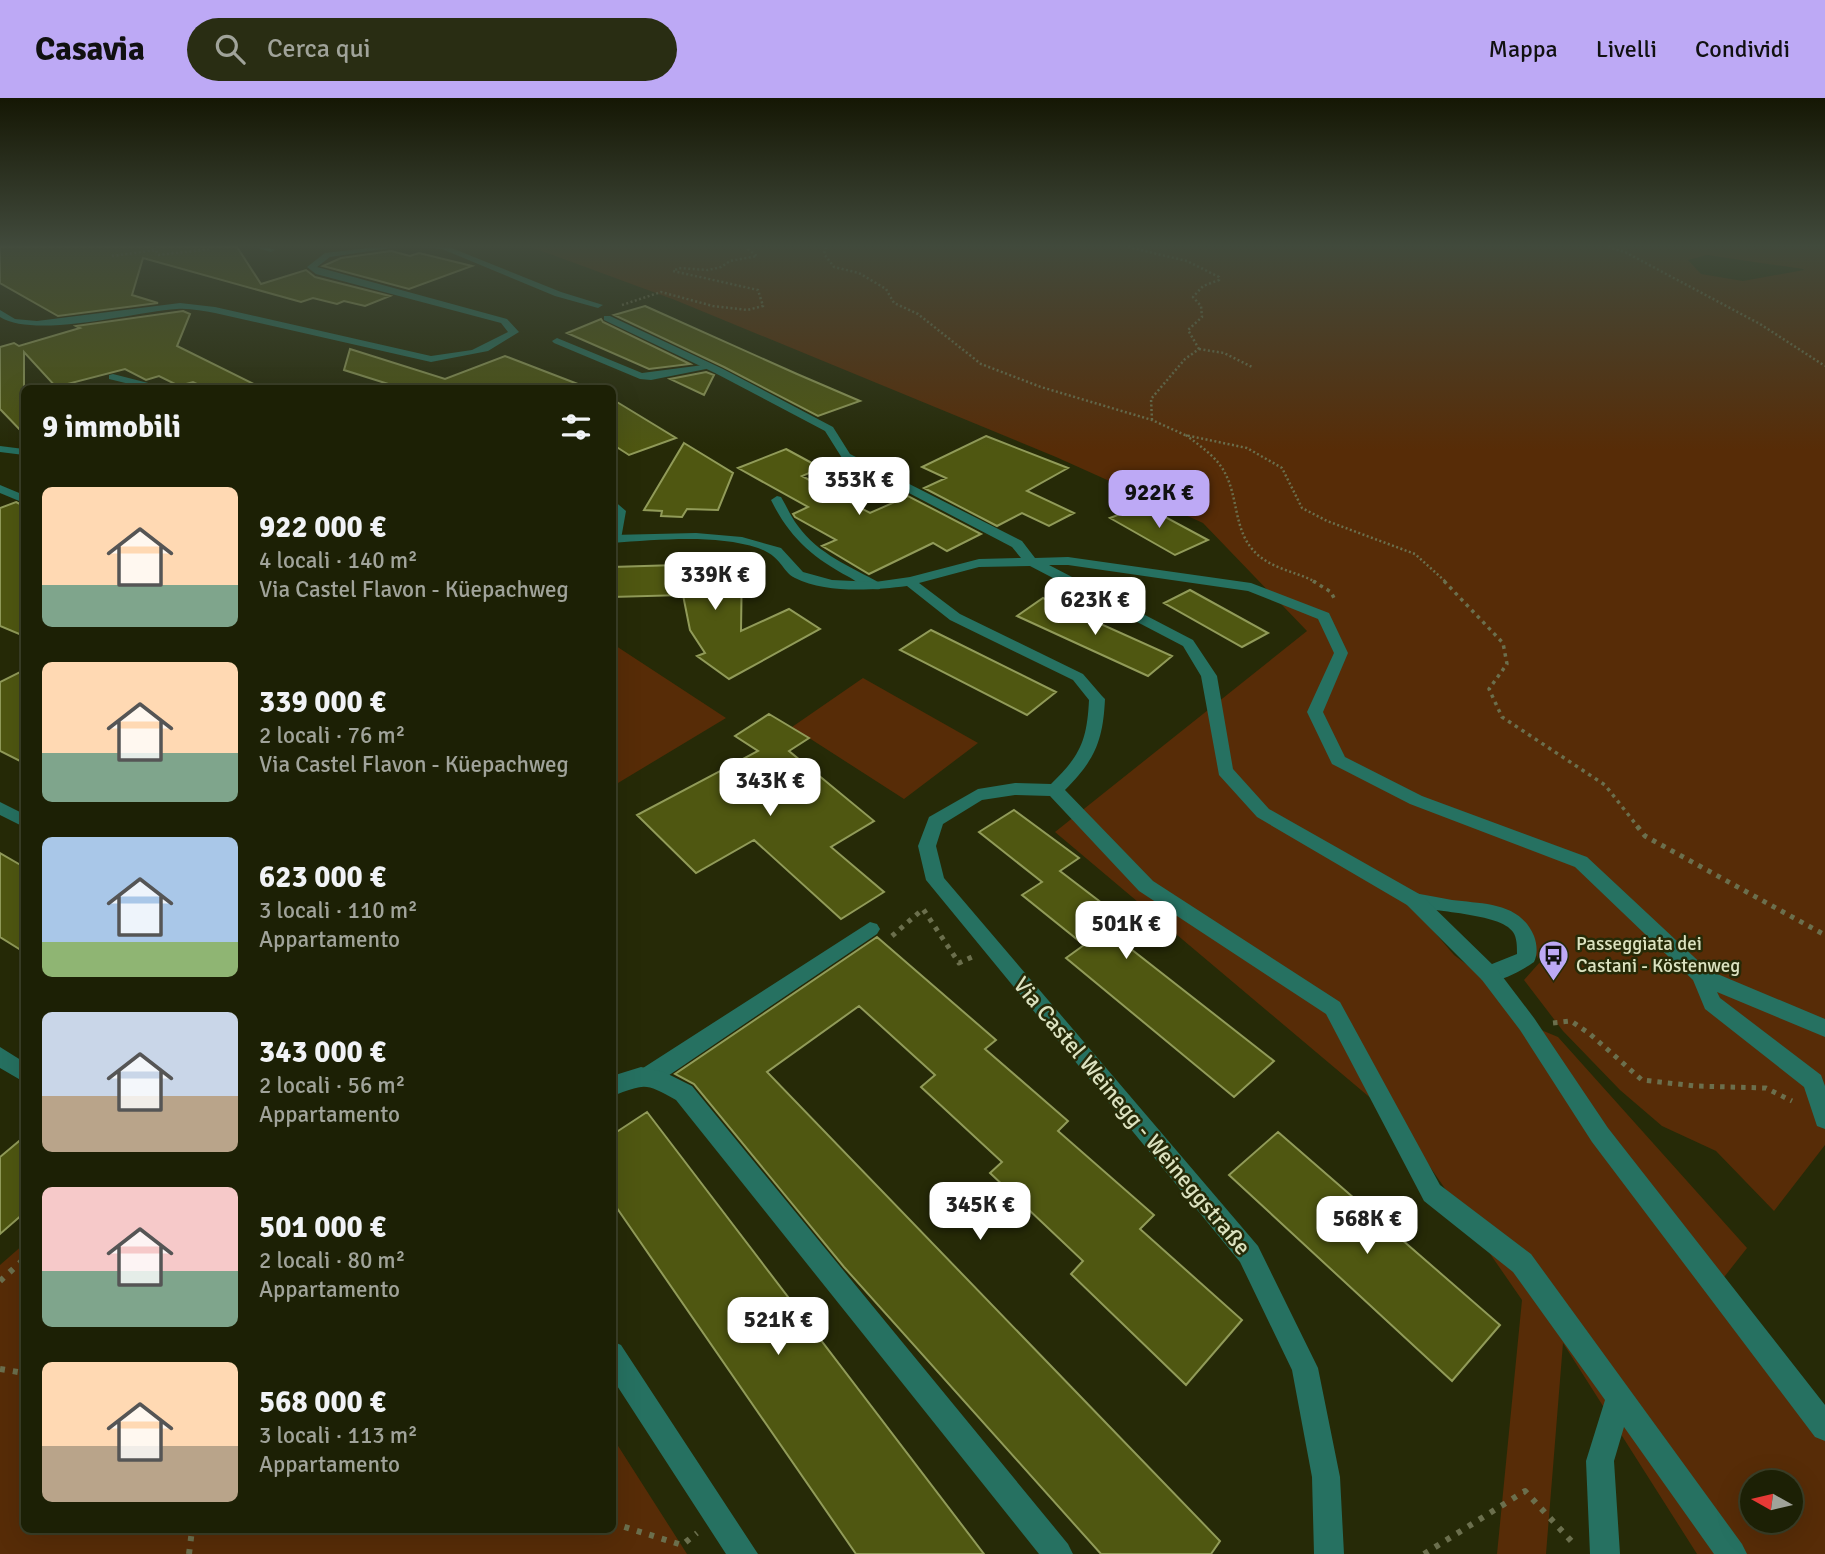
<!DOCTYPE html>
<html lang="it">
<head>
<meta charset="utf-8">
<style>
  :root { --surface:#1c2005; --page:#292d13; --text:#f1f3f6; --muted:#a0a39a; --line:#3a3e27; --accent:#bda9f5 }
  body { margin:0; font-family:Signika,sans-serif; background:var(--page); color:var(--text); height:100vh; display:flex; flex-direction:column; font-size:26px; white-space:nowrap }
  * { box-sizing:border-box; margin:0 }
  p { font-size:23px; color:var(--muted) }
  .icon { flex:none; width:38px; height:38px; fill:none; stroke:currentColor; stroke-width:2; stroke-linecap:round; stroke-linejoin:round }
  .map { position:relative; flex:1; overflow:hidden }
  .panel { position:absolute; left:21px; top:287px; width:595px; height:1148px; display:flex; flex-direction:column; background:var(--surface); border-radius:10px; box-shadow:0 7px 28px #0002,0 0 0 2px var(--line) }
  .panel>* { flex:none }
  .needle { width:46px; rotate:278deg }
  .tools { position:absolute; left:1740px; top:1372px; display:grid; gap:14px }
  .tools a { display:grid; place-items:center; width:63px; height:63px; border-radius:50%; background:var(--surface); box-shadow:0 7px 28px #0002,0 0 0 2px var(--line); font-size:35px }
  .price { position:absolute; translate:-50% -60px; padding:0 16px; border-radius:14px; background:#fff; color:#222; font-size:23px; line-height:46px; filter:drop-shadow(0 2px 4px #0008) }
  .price::after { content:''; position:absolute; left:50%; top:42px; width:21px; height:16px; margin-left:-10px; background:inherit; clip-path:polygon(0 0,100% 0,50% 100%) }
  .price.on { background:var(--accent); color:#111 }
  ul { padding:0; list-style:none }
  li { display:flex; align-items:center; gap:21px; height:175px; padding:0 21px }
  li span { display:grid; place-items:center; flex:none; width:196px; height:140px; border-radius:10px; color:#555 }
  li>.icon { margin-inline-start:auto }
  span .icon { width:84px; height:84px; fill:#fffc; stroke-width:1 }
  li b { font-size:30px }
  h2 { display:flex; justify-content:space-between; align-items:center; height:84px; padding:0 21px; font-size:30px }
  header { display:flex; align-items:center; gap:42px; box-sizing:border-box; height:98px; padding:0 35px; background:var(--accent); color:#111 }
  header strong { font-size:33px }
  nav { display:flex; gap:38px; margin-inline-start:auto; font-size:24px }
  .search { width:490px; height:63px; background:var(--page); display:flex; align-items:center; gap:18px; box-sizing:border-box; padding:0 24px; border-radius:38px; color:var(--muted); font-size:26px }
  .map>svg:first-child { display:block }
  .green { fill:#572c07; fill-rule:evenodd }
  .building { fill:#4f5711; stroke:#919b59; stroke-width:2 }
  .lines { fill:none; stroke-linecap:round; stroke-linejoin:round }
  .path-far3 { stroke:#6b6f4d; stroke-width:2.5; stroke-dasharray:2 2.5; stroke-linecap:butt }
  .path-far2 { stroke:#6b6f4d; stroke-width:3.5; stroke-dasharray:3.5 4.5; stroke-linecap:butt }
  .path-far1 { stroke:#6b6f4d; stroke-width:5; stroke-dasharray:4.5 6; stroke-linecap:butt }
  .path { stroke:#6b6f4d; stroke-width:6; stroke-dasharray:5 8; stroke-linecap:butt }
  .lane { fill:#267161; fill-rule:evenodd }
  .street { fill:#267161; fill-rule:evenodd }
  .labels { text-anchor:middle; dominant-baseline:central; stroke-width:5; stroke-linejoin:round; paint-order:stroke }
  .poi-label { font-size:19px; fill:#dce2c0; stroke:#262a07; text-anchor:start }
  .near-street-label { font-size:23px; fill:#dce2c0; stroke:#262a07 }
</style>
</head>
<body>
<header>
<strong>Casavia</strong>
<div class="search"><svg class="icon" aria-label="search" viewBox="0 0 24 24"><circle cx="10" cy="10" r="6"/><path d="M15 15l6 6"/></svg>Cerca qui</div>
<nav><a>Mappa</a><a>Livelli</a><a>Condividi</a></nav>
</header>
<div class="map">
<svg width="1825" height="1456" viewBox="0 0 1825 1456">
  <rect width="100%" height="100%" fill="#262a07"/>
  <!-- green -->
  <path class="green" d="M531,149H1825V1047L1774,1113L1716,1053L1662,1028L1620,992L1563,933L1524,882L1540,864L1516,822L1415,802L1425,823L1454,857L1486,881L1527,926L1558,939L1747,1150L1721,1183L1825,1318V1456H1697L1563,1245L1546,1456H1497L1522,1202L1399,1024L1055,734L1307,533L1203,425L1056,359L675,202ZM1707,157L1803,171L1804,172L1743,183L1701,176L1688,162ZM1752,1384H1790V1423H1752Z
    M613,546L726,620L613,688Z
    M863,580L978,645L904,701L792,629Z
    M24,1146V1432H612L613,1340L687,1456H0V1167Z"/>
  <!-- building -->
  <path class="building" d="M0,149H237L261,186L306,172L315,179L390,198L365,208L344,203L337,206L313,200L301,204L143,160L132,197L158,205L58,218L0,185Z
    M391,153L410,158L419,155L472,168L409,191L323,168L341,160Z
    M645,208L797,276L860,303L818,318L724,269L614,217Z
    M183,213L190,216L177,248L262,290H205L193,284L179,288L159,278L146,282L125,271L56,289L24,254V336L0,311V249L14,245L19,248L80,230L76,228Z
    M601,221L603,224L690,266L649,271L567,235Z
    M350,251L445,281L505,258L583,288L401,290L344,272Z
    M706,274L714,277L704,297L670,281Z
    M612,301L676,340L629,357L612,346Z
    M986,338L1068,370L1027,393L1074,415L1049,428L1022,415L997,428L924,390L946,380L922,369Z
    M684,345L733,375L718,412L687,411L682,419L661,418L662,413L644,412Z
    M786,351L821,370L802,378L870,415L908,398L981,436L947,453L933,445L869,476L822,448L836,442L795,419L793,416L808,409L738,370Z
    M16,404L24,408V538L0,528V410Z
    M1143,407L1208,442L1175,457L1110,420Z
    M742,465L741,533L789,511L820,531L729,581L697,558L705,555L690,532L683,497L612,499V469Z
    M1190,492L1268,535L1242,549L1164,505Z
    M1043,500L1172,558L1148,578L1017,518Z
    M931,532L1056,594L1027,617L900,552Z
    M24,572V665L0,653V584Z
    M769,616L809,640L789,653L874,723L831,749L884,794L841,821L754,742L696,775L637,717L758,653L735,638Z
    M1014,712L1079,760L1060,773L1124,822L1108,833L1274,963L1234,999L1066,860L1084,847L1022,797L1042,784L979,734Z
    M0,755L24,769V854L0,839Z
    M877,839L996,942L985,951L1068,1023L1058,1033L1154,1117L1140,1131L1242,1222L1186,1287L1071,1176L1083,1163L990,1075L1002,1064L921,989L935,977L859,908L767,974L1220,1443L1211,1456H1101L844,1169L694,986L675,976Z
    M647,1014L984,1456H856L612,1103V1037Z
    M1278,1034L1500,1227L1452,1283L1229,1077Z
    M24,1039V1115L0,1136V1059Z"/>
  <g class="lines">
    <!-- path-far3 -->
    <path class="path-far3" d="M154,149L158,157L211,151
      M826,149L824,156L834,169L859,175L886,191L894,205L918,216L981,266L1041,289L1152,322L1185,337L1247,350L1282,370L1302,410L1327,423L1415,456L1446,484
      M1128,149L1187,163L1219,179V182L1203,188L1193,199L1201,208L1202,219L1188,232L1199,251
      M1608,149L1625,154L1760,226L1825,268
      M112,158L156,152
      M622,207L661,194L713,208L747,212L763,208L758,192L673,173L679,170L708,172L721,169L730,163L757,158L745,149
      M1199,251L1224,255L1252,269
      M1152,322L1151,301L1185,261L1199,251
      M1186,337C1200,348 1217,359 1225,375C1238,399 1234,431 1253,452C1268,470 1297,474 1316,484"/>
    <!-- path-far2 -->
    <path class="path-far2" d="M1313,483L1331,494L1335,502
      M1444,483L1503,545L1507,566L1489,591L1502,619L1605,687L1638,729"/>
    <!-- path-far1 -->
    <path class="path-far1" d="M1637,728L1645,738L1825,837
      M892,838L923,811L959,865L972,859
      M1553,925L1571,923L1590,936L1642,982L1695,988L1766,990L1792,1003"/>
    <!-- path -->
    <path class="path" d="M0,1183L24,1161
      M0,1271L24,1275
      M612,1425L682,1447L697,1435
      M189,1456L192,1432
      M1424,1456L1525,1393L1574,1446"/>
    <!-- lane -->
    <path class="lane" d="M254,149H266L275,152L271,154Z
      M557,240L642,275L711,266L716,269L651,282L640,281L554,245L552,243Z
      M113,276L160,288L161,290H146L109,281V277Z
      M0,348L24,351V357L0,354Z
      M777,398L781,399C787,409 791,419 798,428C818,456 851,469 880,485V491C869,493 859,485 849,479C813,460 789,439 771,402Z
      M612,401L626,413L621,441L615,445L612,444Z
      M1414,795C1427,797 1440,800 1452,802C1483,806 1520,804 1534,838C1537,846 1538,856 1534,864C1521,873 1497,887 1482,882L1479,876L1482,870L1517,856C1517,848 1517,840 1513,834C1501,815 1431,814 1407,807L1405,802L1407,797Z
      M870,824L877,826L880,831L877,836L659,984L651,986L643,984L640,977L643,970Z"/>
    <!-- street -->
    <path class="street" d="M377,149H397L330,159L317,169L507,221L519,234L488,253L431,264L215,215C203,213 189,210 177,211C133,214 36,241 0,219V212L15,221L37,223L180,205L215,209L431,258L472,252L508,234L501,225L316,176L307,169L325,155Z
      M422,149H449L561,194L603,207L598,210L555,198L442,151Z
      M604,218H610L723,271L833,329L850,356L1022,443L1035,460L1068,459L1251,485L1329,515L1348,555L1323,614L1345,659L1422,698L1587,759L1708,872L1825,921V939L1717,894L1720,900L1821,977L1825,988V1031L1817,1028L1804,989L1705,911L1693,882L1575,769L1410,706L1332,666L1307,614L1334,555L1318,521L1248,493L1068,467H1049L1193,542L1217,578L1233,671L1269,711L1421,797L1496,870L1534,920L1608,1030L1825,1307V1343L1815,1339L1592,1044L1520,932L1482,882L1407,807L1257,719L1219,677L1201,578L1183,548L1030,468L979,469L919,485L960,516L1083,576L1102,598L1105,601C1103,643 1095,662 1065,692L1153,783L1340,904L1440,1087L1531,1156L1742,1446L1747,1456H1714L1624,1329L1614,1363L1620,1456H1590L1586,1363L1605,1302L1513,1174L1424,1103L1326,916L1139,793L1050,698L1015,697L982,702L943,726L936,748L944,780L1258,1148L1318,1270L1340,1379L1344,1456H1314L1312,1379L1292,1272L1240,1164L926,782L918,748L929,719L978,691L1015,685L1051,686C1080,658 1087,643 1089,602L1073,582L950,522L907,488C875,492 826,496 795,480C782,474 782,458 758,450C714,436 659,442 612,445V437L696,435L742,439L781,450L803,474L832,482L875,484L910,479L979,461L1021,460L1012,449L842,360L825,333L715,275L604,222Z
      M0,387L24,397V405L0,395Z
      M0,704L24,716V729L0,717Z
      M0,949L24,964V984L0,970Z
      M641,969L664,974L692,988L1068,1446L1073,1456H1039L676,1002C644,984 646,986 612,998V978Z
      M612,1243L621,1247L758,1456H726L612,1280Z"/>
  </g>
  <!-- sky -->
  <linearGradient id="sky" x2="0" y2="1"><stop stop-color="#151704"/><stop offset="0.42" stop-color="#414a3c"/><stop offset="1" stop-color="#414a3c" stop-opacity="0"/></linearGradient>
  <rect width="1825" height="352" fill="url(#sky)"/>
  <!-- icons -->
  <defs>
    <symbol id="bus-pin" viewBox="-11 -11 22 30"><path d="M0 17L-7.5 6A9.5 9.5 0 1 1 7.5 6Z" fill="#bda9f5" stroke="#262a07"/><path d="M-5-6H5V4H4V6H2V4H-2V6H-4V4H-5ZM-3.5-4V0h7V-4ZM-3.5 1.2v1.5H-2V1.2ZM2 1.2v1.5H3.5V1.2Z" fill="#111"/></symbol>
  </defs>
  <g fill-rule="evenodd">
    <use href="#bus-pin" x="1536" y="840" width="35" height="47"/>
  </g>
  <g class="labels">
    <!-- poi labels -->
    <g class="poi-label">
      <text x="1576" y="846">Passeggiata dei<tspan x="1576" dy="22">Castani - Köstenweg</tspan></text>
    </g>
    <!-- near-street labels -->
    <g class="near-street-label">
      <text transform="translate(1132 1018) rotate(50)">Via Castel Weinegg - Weineggstraße</text>
    </g>
  </g>
</svg>
<div class="tools">
<a><svg class="needle" viewBox="-14 -14 28 28"><path d="M0-13l5 13h-10z" fill="#e53935"/><path d="M0 13l5-13h-10z" fill="#a0a39a"/></svg></a>
</div>
<b class="price" style="left:859px;top:419px">353K €</b>
<b class="price on" style="left:1159px;top:432px">922K €</b>
<b class="price" style="left:715px;top:514px">339K €</b>
<b class="price" style="left:1095px;top:539px">623K €</b>
<b class="price" style="left:770px;top:720px">343K €</b>
<b class="price" style="left:1126px;top:863px">501K €</b>
<b class="price" style="left:980px;top:1144px">345K €</b>
<b class="price" style="left:1367px;top:1158px">568K €</b>
<b class="price" style="left:778px;top:1259px">521K €</b>
<section class="panel">
<h2>9 immobili<svg class="icon" aria-label="filters" viewBox="0 0 24 24"><path d="M4 7h16M4 17h16"/><circle cx="9" cy="7" r="2"/><circle cx="15" cy="17" r="2"/></svg></h2>
<ul>
<li><span style="background:linear-gradient(#ffd9b3 70%,#7fa58c 0)"><svg class="icon" aria-label="home" viewBox="0 0 24 24"><path d="M3 11l9-7 9 7M6 9v11h12V9"/></svg></span><div><b>922 000 €</b><p>4 locali · 140 m²</p><p>Via Castel Flavon - Küepachweg</p></div></li>
<li><span style="background:linear-gradient(#ffd9b3 65%,#7fa58c 0)"><svg class="icon" aria-label="home" viewBox="0 0 24 24"><path d="M3 11l9-7 9 7M6 9v11h12V9"/></svg></span><div><b>339 000 €</b><p>2 locali · 76 m²</p><p>Via Castel Flavon - Küepachweg</p></div></li>
<li><span style="background:linear-gradient(#a9c7e8 75%,#8fb573 0)"><svg class="icon" aria-label="home" viewBox="0 0 24 24"><path d="M3 11l9-7 9 7M6 9v11h12V9"/></svg></span><div><b>623 000 €</b><p>3 locali · 110 m²</p><p>Appartamento</p></div></li>
<li><span style="background:linear-gradient(#c9d6e8 60%,#b9a48a 0)"><svg class="icon" aria-label="home" viewBox="0 0 24 24"><path d="M3 11l9-7 9 7M6 9v11h12V9"/></svg></span><div><b>343 000 €</b><p>2 locali · 56 m²</p><p>Appartamento</p></div></li>
<li><span style="background:linear-gradient(#f6c9c9 60%,#7fa58c 0)"><svg class="icon" aria-label="home" viewBox="0 0 24 24"><path d="M3 11l9-7 9 7M6 9v11h12V9"/></svg></span><div><b>501 000 €</b><p>2 locali · 80 m²</p><p>Appartamento</p></div></li>
<li><span style="background:linear-gradient(#ffd9b3 60%,#b9a48a 0)"><svg class="icon" aria-label="home" viewBox="0 0 24 24"><path d="M3 11l9-7 9 7M6 9v11h12V9"/></svg></span><div><b>568 000 €</b><p>3 locali · 113 m²</p><p>Appartamento</p></div></li>
</ul>
</section>
</div>
</body>
</html>
